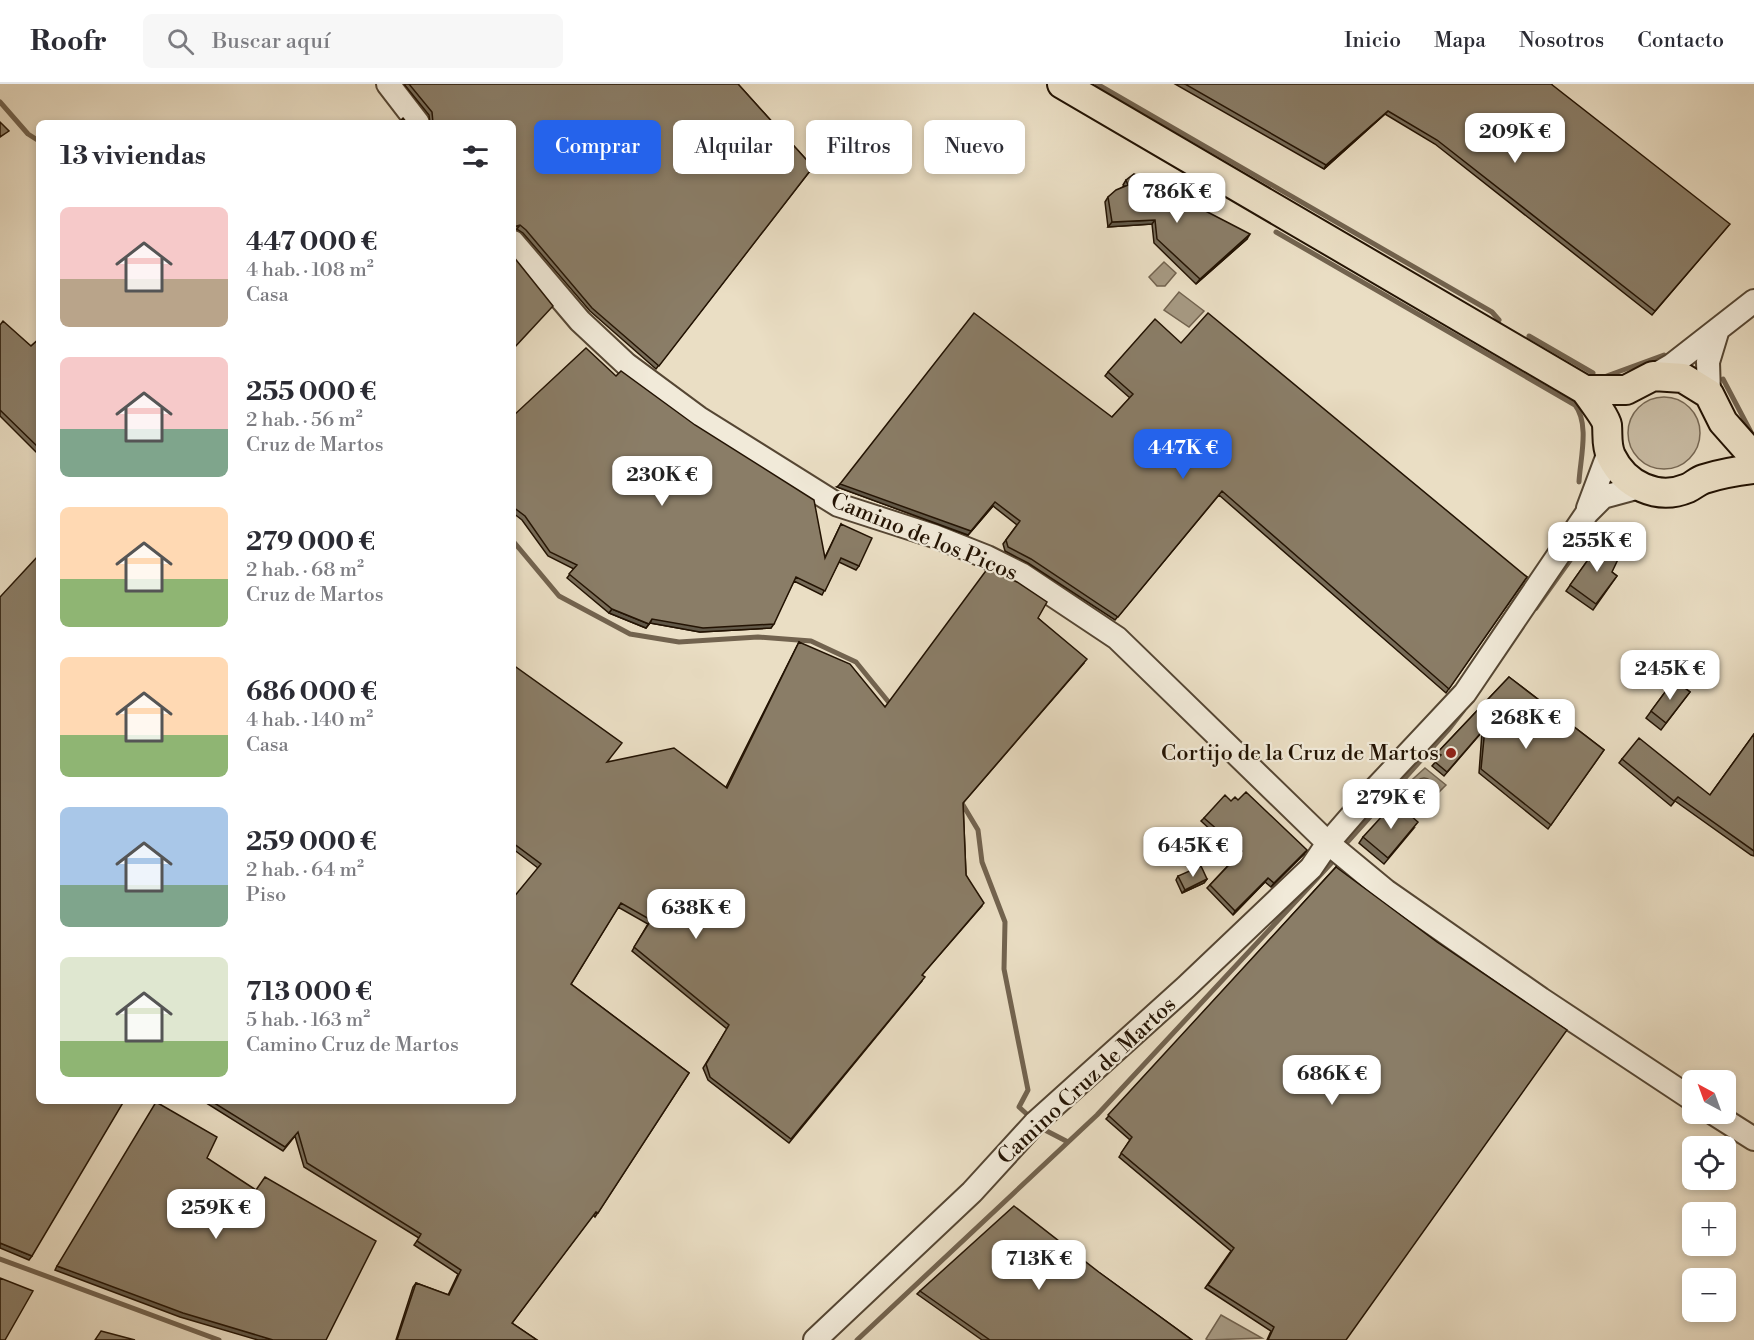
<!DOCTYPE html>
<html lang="es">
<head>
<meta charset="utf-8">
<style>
  :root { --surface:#fff; --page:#f7f7f7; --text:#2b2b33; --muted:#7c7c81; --line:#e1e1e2; --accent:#2563eb }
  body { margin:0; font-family:"Libre Bodoni",serif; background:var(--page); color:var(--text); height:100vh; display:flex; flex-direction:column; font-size:22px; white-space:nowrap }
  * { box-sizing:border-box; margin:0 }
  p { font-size:20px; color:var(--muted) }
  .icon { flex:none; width:33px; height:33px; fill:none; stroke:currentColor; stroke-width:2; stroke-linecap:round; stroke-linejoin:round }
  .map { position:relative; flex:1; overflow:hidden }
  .panel { position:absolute; left:36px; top:36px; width:480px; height:984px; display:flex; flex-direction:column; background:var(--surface); border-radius:9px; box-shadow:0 3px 9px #0003 }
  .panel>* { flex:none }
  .top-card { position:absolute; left:534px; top:36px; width:570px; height:54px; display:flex; gap:12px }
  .needle { width:39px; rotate:319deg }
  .buttons { position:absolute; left:1682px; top:986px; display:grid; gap:12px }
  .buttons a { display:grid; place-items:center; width:54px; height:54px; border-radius:9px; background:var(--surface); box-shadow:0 3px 9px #0003; font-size:30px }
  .price { position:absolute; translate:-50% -51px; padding:0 14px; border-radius:12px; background:#fff; color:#222; font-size:20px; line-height:39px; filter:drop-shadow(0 2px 3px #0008) }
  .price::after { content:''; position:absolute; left:50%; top:36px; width:18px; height:14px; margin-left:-9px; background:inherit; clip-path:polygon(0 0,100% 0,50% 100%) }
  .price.selected { background:var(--accent); color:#fff }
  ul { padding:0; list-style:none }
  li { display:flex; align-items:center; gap:18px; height:150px; padding:0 24px }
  li span { display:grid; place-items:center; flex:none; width:168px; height:120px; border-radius:9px; color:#555 }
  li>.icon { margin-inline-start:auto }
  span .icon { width:72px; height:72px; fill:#fffc; stroke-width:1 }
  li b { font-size:26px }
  h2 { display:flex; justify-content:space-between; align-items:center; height:72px; padding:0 24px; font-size:26px }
  .pill { padding:0 21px; border-radius:9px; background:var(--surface); box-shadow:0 3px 9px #0003; font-size:21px; line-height:54px }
  .pill.selected { background:var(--accent); color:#fff }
  header { display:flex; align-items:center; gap:36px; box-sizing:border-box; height:84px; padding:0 30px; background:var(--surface); border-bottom:2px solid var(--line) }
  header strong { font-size:28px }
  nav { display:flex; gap:33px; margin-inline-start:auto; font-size:21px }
  .search { width:420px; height:54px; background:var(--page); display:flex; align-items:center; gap:15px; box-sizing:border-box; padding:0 21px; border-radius:9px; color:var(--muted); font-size:22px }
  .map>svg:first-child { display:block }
  .green { fill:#c8bba3; stroke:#766753; stroke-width:1.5 }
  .water { fill:#a69982; stroke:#72634f; stroke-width:1.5 }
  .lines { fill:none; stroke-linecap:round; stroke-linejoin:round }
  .shore { stroke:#645642; stroke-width:1.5 }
  .stream { stroke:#72634f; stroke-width:5 }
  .minor-casing { stroke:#554633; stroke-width:26 }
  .major-casing { stroke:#231303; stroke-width:32 }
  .minor { stroke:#f1ead9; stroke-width:22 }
  .major { stroke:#eadec4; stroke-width:28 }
  .wall { fill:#776c59; stroke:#231303; stroke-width:1.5 }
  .shaded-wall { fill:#615848; stroke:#231303; stroke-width:1.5 }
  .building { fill:#8a7d67; stroke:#231303; stroke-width:1.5 }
  .poi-dot { fill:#8f2418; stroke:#f1ead9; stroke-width:2 }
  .labels { text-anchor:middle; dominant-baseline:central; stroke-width:4.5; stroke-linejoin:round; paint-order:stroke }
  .street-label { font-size:22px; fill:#231303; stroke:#f1ead9 }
  .poi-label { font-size:22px; fill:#231303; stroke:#f1ead9; text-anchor:end }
</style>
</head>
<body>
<header>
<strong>Roofr</strong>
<div class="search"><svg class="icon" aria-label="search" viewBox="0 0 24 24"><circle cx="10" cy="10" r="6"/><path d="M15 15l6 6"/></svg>Buscar aquí</div>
<nav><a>Inicio</a><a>Mapa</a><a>Nosotros</a><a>Contacto</a></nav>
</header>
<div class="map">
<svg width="1754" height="1256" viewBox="0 0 1754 1256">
  <rect width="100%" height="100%" fill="#eadec4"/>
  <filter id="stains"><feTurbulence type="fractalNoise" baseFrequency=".00333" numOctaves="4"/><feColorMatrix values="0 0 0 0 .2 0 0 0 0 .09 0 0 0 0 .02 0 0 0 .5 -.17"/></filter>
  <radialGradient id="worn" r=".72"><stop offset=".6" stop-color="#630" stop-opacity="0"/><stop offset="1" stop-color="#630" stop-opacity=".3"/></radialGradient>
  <!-- green -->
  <path class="green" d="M1628 349a36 36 0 1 1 72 0a36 36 0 1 1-72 0Z"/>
  <!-- water -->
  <path class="water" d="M1164,178L1176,189L1165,202H1157L1149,193Z
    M1179,208L1204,227L1189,243L1164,226Z
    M1425,684L1446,701L1424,723L1403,704Z
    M1221,1231L1262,1254L1208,1256L1206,1255Z"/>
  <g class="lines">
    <!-- shore -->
    <path class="shore" d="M1415 703a9 9 0 1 1 18 0a9 9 0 1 1-18 0Z"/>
    <!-- stream -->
    <path class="stream" d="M1097,0L1492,228L1499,236
      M0,18L28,50L39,57
      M1276,148L1575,321C1590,340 1580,376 1579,398
      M1529,252L1593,289
      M1604,293L1664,271
      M1723,295L1753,352
      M513,457L559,512L630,550L679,558L758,553L811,557L856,578L891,621
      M1536,524L1586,454
      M960,716L978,746L982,778L1005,838L1004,885L1028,1006L1019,1023L1030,1033
      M1342,764L1449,645L1463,627
      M1041,1044L1068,1058
      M0,1175L219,1256
      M857,1256L1097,1031L1336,774"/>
    <defs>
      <path id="minor" d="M388,0L418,39
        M513,158L580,237L626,280L699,334L838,421L934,452L987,473L1021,490L1117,554L1328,759L1386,807L1541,915L1692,1015
        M1653,292L1672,281L1754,217
        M1709,310L1708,278L1718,245
        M1588,424L1609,368
        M1713,1029L1754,1055
        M815,1256L972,1108L1035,1039L1186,903L1311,784L1328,759L1374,706L1465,609L1587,429L1603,413L1640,403"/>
      <path id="major" d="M1062,0L1585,306C1590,313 1606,334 1607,341C1608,352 1606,361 1611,372C1625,401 1657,417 1688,404C1694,401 1698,397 1704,395C1720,390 1737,387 1754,385
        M1585,306H1626L1653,292L1683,294L1709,310L1723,338L1754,373"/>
    </defs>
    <!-- minor casing -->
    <use href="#minor" class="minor-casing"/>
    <!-- major casing -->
    <use href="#major" class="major-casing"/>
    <!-- minor -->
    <use href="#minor" class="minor"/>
    <!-- major -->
    <use href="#major" class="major"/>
  </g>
  <!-- wall -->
  <path class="wall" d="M404,0H738L813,83L656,285L590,227L523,149L517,145L513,39H430L429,31Z
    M1175,0H1552L1551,1L1727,143L1652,231L1435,60L1385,30L1324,85Z
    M1126,96L1247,155L1196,200L1154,159L1152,140L1108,143L1105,118L1108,113L1124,102L1123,101Z
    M0,241L31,262L39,255V371L0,332Z
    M1181,259L1527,493L1446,609L1219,411L1115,536L1028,479L1005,467L1003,460L1017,441L993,422L968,451L837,403L1112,333L1130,314L1105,292L1108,288Z
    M616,292L825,473L841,440L859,482L856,486L839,478L822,511L794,497L771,544L700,548L650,539L646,544L609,529L567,494L574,485L548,472L522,436L513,429V332Z
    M1602,456L1612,488L1617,492L1593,526L1566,507Z
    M1038,534L1084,579L963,719L966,791L982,822L922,891V897L789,1059L708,996L703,984L727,945L632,867L648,840L618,823L571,900L689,989L595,1133L593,1131L512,1239L537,1256H396L413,1203L416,1199L448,1211L458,1190L414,1161L419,1154L304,1083L295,1052L283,1067L203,1017H513L538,784L513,765V581L607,677L726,703L799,558L885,623Z
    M1509,593L1604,666L1548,745L1479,689L1482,648L1444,692L1432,682L1438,675L1434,672L1437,669Z
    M1674,596L1690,608L1661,646L1646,634Z
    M1754,650V772L1751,771L1675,717L1671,722L1619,679L1622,675L1710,711Z
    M1231,717L1304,770L1271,803L1265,798L1233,831L1207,804L1238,771L1201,737L1204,734Z
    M1414,744L1384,780L1359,759L1363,753Z
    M1336,783L1346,1256H1267L1271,1247L1205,1204L1231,1167L1119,1073L1130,1056L1106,1035Z
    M1178,792L1207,795L1204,799L1182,809L1176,796Z
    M1100,1189L1192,1256H982L917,1210L920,1207Z"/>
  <!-- shaded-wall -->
  <path class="shaded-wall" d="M1388,27L1385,30L1324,85L1326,81Z
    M1155,136L1152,140L1108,143L1112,138Z
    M520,141L517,145L513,146V143Z
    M1250,150L1247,155L1196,200L1200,195Z
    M840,400L993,422L968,451L837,403Z
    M612,525L649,540L646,544L609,529Z
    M652,535L774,540L771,544L700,548L650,539Z
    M1307,766L1304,770L1271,803L1274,799Z
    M1268,794L1265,798L1233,831L1235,827Z
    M1207,795L1204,799L1182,809L1185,806Z
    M0,1159L32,1172L29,1176L0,1164Z
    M57,1182L273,1256H258L180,1233L55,1186Z"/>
  <!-- building -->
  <path class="building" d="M409,0H738L813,83L659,282L592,224L526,146L520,141L513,143V39H433L432,28Z
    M1185,0H1551L1730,140L1655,227L1437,56L1388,27L1326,81Z
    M403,34L407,39H398Z
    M0,38L9,47L0,53Z
    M1134,90L1250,150L1200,195L1157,155L1155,136L1112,138L1108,113L1116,106L1128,101L1126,96Z
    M513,172L553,222L513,265Z
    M974,229L1112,333L1133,310L1108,288L1155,235L1181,259L1208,229L1527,493L1449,605L1222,407L1118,533L1031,475L1008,463L1006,456L1020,437L995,418L971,447L840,400Z
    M3,237L31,262L39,255V364L0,326V241Z
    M586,264L616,292L621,287L695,341L814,416L825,474L841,440L872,454L859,482L841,474L825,507L796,493L774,540L703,544L652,535L649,540L612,525L569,490L577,481L550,468L525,432L513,423V332Z
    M1602,456L1621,469L1612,488L1617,492L1596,520L1570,501Z
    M39,471V1017H124L32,1172L0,1159V513Z
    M988,484L1017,498L1047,518L1038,534L1087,575L963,719L966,791L984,819L922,891L925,893L791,1055L710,993L706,980L729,941L634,863L651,836L621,819L571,900L689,989L598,1129L596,1128L512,1239L537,1256H397L416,1199L449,1211L461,1186L417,1157L421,1150L307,1079L298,1048L285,1063L211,1017H513V814L541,780L513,759V581L622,659L607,678L674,664L727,704L799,558L850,580L885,623Z
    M1509,593L1604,666L1551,741L1481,685L1485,644L1447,688L1435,678L1441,671L1437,669Z
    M1674,596L1690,608L1666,639L1651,627Z
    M1754,650V767L1678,713L1674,717L1622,675L1639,654L1710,711Z
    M1246,708L1307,766L1274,799L1268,794L1235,827L1210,801L1242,767L1204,734L1225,711L1231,717L1235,713L1238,716Z
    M1395,718L1418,738L1388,774L1363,753Z
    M1201,782L1207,795L1185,806L1178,792Z
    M1336,783L1437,858L1567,946L1346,1256H1268L1274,1243L1208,1201L1234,1164L1121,1069L1132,1053L1108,1031Z
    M156,1018L217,1053L207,1074L256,1106L265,1093L376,1157L326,1256H273L183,1229L57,1182Z
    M1014,1122L1100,1189L1192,1256H990L920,1207Z
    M0,1194L33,1207L5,1256H0Z
    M101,1247L135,1256H95Z"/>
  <!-- markers -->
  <circle class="poi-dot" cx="1451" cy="669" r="6"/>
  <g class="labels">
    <!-- street labels -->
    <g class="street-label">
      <text transform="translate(924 453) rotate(22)">Camino de los Picos</text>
      <text transform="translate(1087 997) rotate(-43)">Camino Cruz de Martos</text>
    </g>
    <!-- poi labels -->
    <g class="poi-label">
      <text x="1439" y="669">Cortijo de la Cruz de Martos</text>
    </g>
  </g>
  <rect width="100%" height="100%" filter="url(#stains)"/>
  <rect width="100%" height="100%" fill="url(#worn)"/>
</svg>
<div class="buttons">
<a><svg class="needle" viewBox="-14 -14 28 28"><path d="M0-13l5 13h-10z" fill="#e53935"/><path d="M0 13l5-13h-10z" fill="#7c7c81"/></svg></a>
<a><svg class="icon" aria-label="locate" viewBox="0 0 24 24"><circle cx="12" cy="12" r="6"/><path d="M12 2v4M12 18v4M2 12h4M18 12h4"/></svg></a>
<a>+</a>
<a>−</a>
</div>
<b class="price" style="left:1515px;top:80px">209K €</b>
<b class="price" style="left:1177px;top:140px">786K €</b>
<b class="price selected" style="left:1183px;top:396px">447K €</b>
<b class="price" style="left:662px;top:423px">230K €</b>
<b class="price" style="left:1597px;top:489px">255K €</b>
<b class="price" style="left:1670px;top:617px">245K €</b>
<b class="price" style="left:1526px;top:666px">268K €</b>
<b class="price" style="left:1391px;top:746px">279K €</b>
<b class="price" style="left:1193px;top:794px">645K €</b>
<b class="price" style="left:696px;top:856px">638K €</b>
<b class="price" style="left:1332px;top:1022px">686K €</b>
<b class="price" style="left:216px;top:1156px">259K €</b>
<b class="price" style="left:1039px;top:1207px">713K €</b>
<div class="top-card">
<a class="pill selected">Comprar</a>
<a class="pill">Alquilar</a>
<a class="pill">Filtros</a>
<a class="pill">Nuevo</a>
</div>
<section class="panel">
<h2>13 viviendas<svg class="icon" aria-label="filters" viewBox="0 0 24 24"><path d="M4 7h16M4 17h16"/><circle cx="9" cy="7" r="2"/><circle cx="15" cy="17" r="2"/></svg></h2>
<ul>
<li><span style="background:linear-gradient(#f6c9c9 60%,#b9a48a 0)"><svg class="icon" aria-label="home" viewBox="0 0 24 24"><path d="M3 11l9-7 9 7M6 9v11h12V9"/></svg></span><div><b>447 000 €</b><p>4 hab. · 108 m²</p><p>Casa</p></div></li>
<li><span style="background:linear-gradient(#f6c9c9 60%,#7fa58c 0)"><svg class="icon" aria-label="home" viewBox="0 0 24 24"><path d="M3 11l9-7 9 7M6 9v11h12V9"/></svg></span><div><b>255 000 €</b><p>2 hab. · 56 m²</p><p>Cruz de Martos</p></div></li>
<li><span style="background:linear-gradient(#ffd9b3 60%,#8fb573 0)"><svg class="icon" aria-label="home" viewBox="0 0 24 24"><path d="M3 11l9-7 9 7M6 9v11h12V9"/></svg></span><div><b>279 000 €</b><p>2 hab. · 68 m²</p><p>Cruz de Martos</p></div></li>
<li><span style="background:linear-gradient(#ffd9b3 65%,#8fb573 0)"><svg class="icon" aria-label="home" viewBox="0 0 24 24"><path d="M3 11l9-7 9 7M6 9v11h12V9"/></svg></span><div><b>686 000 €</b><p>4 hab. · 140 m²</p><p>Casa</p></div></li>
<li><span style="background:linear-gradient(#a9c7e8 65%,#7fa58c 0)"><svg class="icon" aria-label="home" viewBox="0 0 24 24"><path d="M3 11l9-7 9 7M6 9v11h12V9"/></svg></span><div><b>259 000 €</b><p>2 hab. · 64 m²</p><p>Piso</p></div></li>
<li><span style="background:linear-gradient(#dfe7d0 70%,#8fb573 0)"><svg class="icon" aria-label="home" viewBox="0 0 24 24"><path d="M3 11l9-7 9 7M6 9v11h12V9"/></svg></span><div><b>713 000 €</b><p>5 hab. · 163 m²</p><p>Camino Cruz de Martos</p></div></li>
</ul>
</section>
</div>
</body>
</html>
